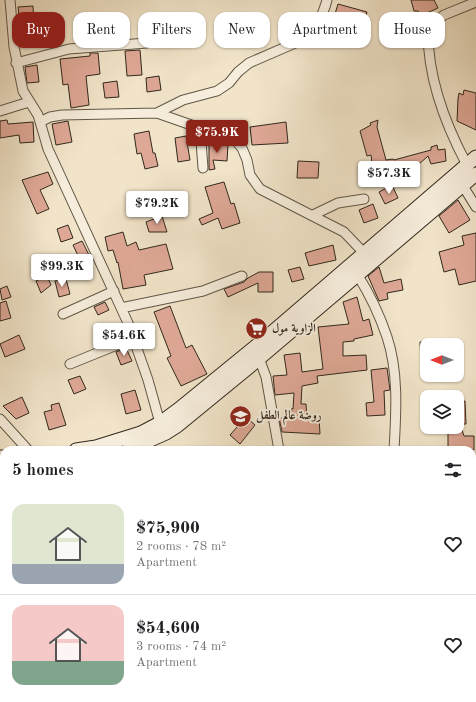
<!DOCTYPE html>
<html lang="en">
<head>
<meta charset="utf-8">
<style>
  :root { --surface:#fff; --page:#f2f2f2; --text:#202124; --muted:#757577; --line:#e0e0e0; --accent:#8f2418 }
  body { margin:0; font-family:"Old Standard TT",Amiri,serif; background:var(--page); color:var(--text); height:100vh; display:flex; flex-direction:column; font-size:15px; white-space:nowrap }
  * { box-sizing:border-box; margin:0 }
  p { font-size:13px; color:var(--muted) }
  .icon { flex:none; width:22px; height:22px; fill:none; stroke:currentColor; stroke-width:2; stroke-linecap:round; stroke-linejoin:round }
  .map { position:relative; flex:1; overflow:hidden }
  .drawer { position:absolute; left:0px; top:446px; width:476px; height:256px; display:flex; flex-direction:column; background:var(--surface); border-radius:12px 12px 0 0; box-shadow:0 1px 3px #0004 }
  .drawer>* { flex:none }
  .guide { position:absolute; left:12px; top:12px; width:452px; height:36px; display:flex; gap:8px }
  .needle { width:26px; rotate:270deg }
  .tools { position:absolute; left:420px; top:338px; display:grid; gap:8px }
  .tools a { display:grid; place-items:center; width:44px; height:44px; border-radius:8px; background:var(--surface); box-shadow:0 1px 3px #0004; font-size:20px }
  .price { position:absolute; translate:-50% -34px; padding:0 9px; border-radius:4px; background:#fff; color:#222; font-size:13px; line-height:26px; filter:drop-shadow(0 1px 2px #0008) }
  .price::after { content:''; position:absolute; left:50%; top:24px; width:12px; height:9px; margin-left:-6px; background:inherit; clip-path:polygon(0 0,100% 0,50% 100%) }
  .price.selected { background:var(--accent); color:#fff }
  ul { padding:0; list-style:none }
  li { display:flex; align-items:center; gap:12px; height:100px; padding:0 12px }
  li+li { border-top:1px solid var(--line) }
  li span { display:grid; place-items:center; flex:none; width:112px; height:80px; border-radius:12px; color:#555 }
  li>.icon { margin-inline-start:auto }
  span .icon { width:48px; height:48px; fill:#fffc; stroke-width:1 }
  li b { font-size:17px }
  h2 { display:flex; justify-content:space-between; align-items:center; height:48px; padding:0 12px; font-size:17px }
  .chip { padding:0 14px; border-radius:12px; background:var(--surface); box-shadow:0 1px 3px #0004; font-size:14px; line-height:36px }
  .chip.selected { background:var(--accent); color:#fff }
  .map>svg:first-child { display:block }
  .building { fill:#dea896; stroke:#31281c }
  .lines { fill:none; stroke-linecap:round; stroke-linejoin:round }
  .street-casing { stroke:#615747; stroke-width:11 }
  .secondary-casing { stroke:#31281c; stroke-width:15 }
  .street { stroke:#f6eddc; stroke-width:9 }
  .secondary { stroke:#f6eddc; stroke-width:13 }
  .labels { text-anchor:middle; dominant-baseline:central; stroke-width:4; stroke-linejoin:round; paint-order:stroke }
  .poi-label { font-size:12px; font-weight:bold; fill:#31281c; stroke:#f6eddc; text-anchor:start }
</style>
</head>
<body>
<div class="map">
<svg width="476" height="702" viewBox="0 0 476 702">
  <rect width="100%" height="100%" fill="#f1e4c9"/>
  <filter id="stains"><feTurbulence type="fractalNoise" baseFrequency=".005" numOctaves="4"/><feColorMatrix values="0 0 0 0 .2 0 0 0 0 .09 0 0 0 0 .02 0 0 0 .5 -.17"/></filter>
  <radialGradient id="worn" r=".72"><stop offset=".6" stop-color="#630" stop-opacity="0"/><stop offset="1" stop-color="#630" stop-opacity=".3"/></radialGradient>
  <!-- building -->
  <path class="building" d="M411,0H434L438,8L420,16L418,11H414Z
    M338,4L367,12L359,42L329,34Z
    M33,6L34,23L20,24L18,7Z
    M47,31L48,46L35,47L33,32Z
    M140,50L142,75L127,76L125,51Z
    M90,53H98L100,74L86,76L89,105L71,108L68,84L63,85L60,59L90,56Z
    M37,65L39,82L27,83L25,67Z
    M159,76L161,90L147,92L146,78Z
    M117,81L119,97L105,98L103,83Z
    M464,90L476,93V130L457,121L458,99L459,93L463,95Z
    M7,120L8,124L33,122L34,142L20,143L19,135L0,138V121Z
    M378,120L377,127L386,160L393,159L394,160L431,150V147L437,145L438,150L445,149L446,161L431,164L428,156L418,165L419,168L406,172L405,165L387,174V179L374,181L371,155L367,156L360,131L371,125L370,123Z
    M68,121L72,142L56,145L52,124Z
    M286,122L288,143L252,145L250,127Z
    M149,131L153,153H155L158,166L145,169L141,153L137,154L134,134Z
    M186,136L190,160L178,162L175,138Z
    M209,143L228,144L227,161L213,160L215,169L209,170Z
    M298,161L319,162L318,178H297Z
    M48,172L53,184L40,190L49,209L37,214L22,180Z
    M224,182L231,204L234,203L240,223L222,229L218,218L202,225L199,219L213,213L205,187Z
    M392,185L398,198L385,204L379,192Z
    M458,200L470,220L449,233L439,216Z
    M373,204L378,218L364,223L359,210Z
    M162,216L167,232H149L146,222Z
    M68,225L73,238L61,242L57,229Z
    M123,232L127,246L136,242L139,250L166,244L173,269L144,275L146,285L123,289L118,262L117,263L113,250L108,251L105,237Z
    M476,233V281L459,285L455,269L444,272L439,252L464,245L462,236Z
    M82,241L90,257L81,262L73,245Z
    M333,245L336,260L309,266L305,253Z
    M300,267L304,279L292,282L288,270Z
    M379,267L384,283L401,279L403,290L387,293L388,299L379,301L368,276Z
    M259,272H273V292H258V283L228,297L224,289L244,282L248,278Z
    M47,276L51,285L41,293L36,281Z
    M66,279L70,294L59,297L55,281Z
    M7,286L11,297L2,300L0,289Z
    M357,297L363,321L369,319L373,335L354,339V341L343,342V356L366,355L367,370L317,376L318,383L302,386L301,404H306L307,419L319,418L320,434L282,432L279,418H291V409H293L294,393L275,395L273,376L287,375L284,355L300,353L302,372L323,369L318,327L349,324L343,302Z
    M6,301L11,318L0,321V303Z
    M105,302L109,310L98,315L94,307Z
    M170,306L186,348L192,345L207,374L181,386L167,358L171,356L154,312Z
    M19,335L25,349L5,357L0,344Z
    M420,342H427V359H421Z
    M126,348L132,361L121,365L116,352Z
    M387,368L390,390L384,391L385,415L367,416L366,403L374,402L371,370Z
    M80,376L86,389L74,394L68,380Z
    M135,390L141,410L126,414L121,394Z
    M22,397L29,413L16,419L3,406Z
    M465,401L466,424H460L464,436H474V450L448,449V433H457V402Z
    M59,403L66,425L49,430L44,412L52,410L51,405Z
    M246,417L255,425L240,444L230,435Z"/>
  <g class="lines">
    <defs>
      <path id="street" d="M10,0L14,47L23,91L38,115L48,149L128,323L148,380L160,423
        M16,63L69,49L147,43
        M0,111L29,102
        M157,113L197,127L225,128L242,148L247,160L250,175L260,189L344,232L364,253
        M40,122L50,117L62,115L157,113L183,100L217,91L229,83L238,72L249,63L302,40C315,29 323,17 327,0
        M200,128L203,168
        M467,165C445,124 427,76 428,28L444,15L476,2
        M463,186L476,207
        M313,215L338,203L364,199
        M357,274C369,293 380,316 387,337C399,373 396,414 394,450
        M121,308L203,291L242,276
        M63,314L114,291
        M259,358L266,377L279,450
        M70,364L134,338
        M0,419L28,450
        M472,598L476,599
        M134,698L136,702
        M187,698L189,702
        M257,698L260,702
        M219,702L230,698
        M472,702L476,687"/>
      <path id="secondary" d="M76,450L96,447L141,433L160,423L179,409L261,342L476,157
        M128,450L166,433L177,426L249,367L476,174
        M0,457H4
        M0,469H4
        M15,702L17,698"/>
    </defs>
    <!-- street casing -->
    <use href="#street" class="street-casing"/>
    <!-- secondary casing -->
    <use href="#secondary" class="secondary-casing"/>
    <!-- street -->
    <use href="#street" class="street"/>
    <!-- secondary -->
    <use href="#secondary" class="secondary"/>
  </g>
  <!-- icons -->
  <defs>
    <symbol id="supermarket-disc" viewBox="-11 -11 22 22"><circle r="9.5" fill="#8f2418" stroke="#f6eddc"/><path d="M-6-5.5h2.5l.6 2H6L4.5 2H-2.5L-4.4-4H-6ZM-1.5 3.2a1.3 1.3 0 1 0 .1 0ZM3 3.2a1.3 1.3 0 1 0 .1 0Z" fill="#fff"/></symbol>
    <symbol id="school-disc" viewBox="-11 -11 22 22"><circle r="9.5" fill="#8f2418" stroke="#f6eddc"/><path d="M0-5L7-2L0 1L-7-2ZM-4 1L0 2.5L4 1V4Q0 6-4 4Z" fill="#fff"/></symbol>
  </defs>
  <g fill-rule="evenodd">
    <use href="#supermarket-disc" x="244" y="316" width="25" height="25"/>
    <use href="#school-disc" x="228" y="404" width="25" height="25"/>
  </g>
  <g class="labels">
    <!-- poi labels -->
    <g class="poi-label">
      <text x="272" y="329">الزاوية مول</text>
      <text x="256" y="416">روضة عالم الطفل</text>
    </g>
  </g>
  <rect width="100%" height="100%" filter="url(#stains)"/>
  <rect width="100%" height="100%" fill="url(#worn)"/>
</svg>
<div class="tools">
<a><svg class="needle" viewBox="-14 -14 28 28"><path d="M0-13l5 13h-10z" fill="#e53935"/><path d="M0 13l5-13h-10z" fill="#757577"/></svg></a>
<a><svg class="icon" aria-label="layers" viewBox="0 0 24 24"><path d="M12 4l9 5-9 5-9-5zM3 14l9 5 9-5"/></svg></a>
</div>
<b class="price selected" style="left:217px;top:154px">$75.9K</b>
<b class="price" style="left:389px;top:195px">$57.3K</b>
<b class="price" style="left:157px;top:225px">$79.2K</b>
<b class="price" style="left:62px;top:288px">$99.3K</b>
<b class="price" style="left:124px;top:357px">$54.6K</b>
<div class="guide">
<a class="chip selected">Buy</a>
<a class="chip">Rent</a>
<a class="chip">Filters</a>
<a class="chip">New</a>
<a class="chip">Apartment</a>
<a class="chip">House</a>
</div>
<section class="drawer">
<h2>5 homes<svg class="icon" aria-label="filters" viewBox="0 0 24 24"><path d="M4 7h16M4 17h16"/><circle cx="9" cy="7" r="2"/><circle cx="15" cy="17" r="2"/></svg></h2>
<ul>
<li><span style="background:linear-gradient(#dfe7d0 75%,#9aa5b1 0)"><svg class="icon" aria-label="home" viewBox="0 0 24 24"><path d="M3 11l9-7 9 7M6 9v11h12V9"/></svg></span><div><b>$75,900</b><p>2 rooms · 78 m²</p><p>Apartment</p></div><svg class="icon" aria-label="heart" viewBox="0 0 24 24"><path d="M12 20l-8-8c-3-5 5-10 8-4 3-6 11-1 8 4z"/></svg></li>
<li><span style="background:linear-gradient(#f6c9c9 70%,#7fa58c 0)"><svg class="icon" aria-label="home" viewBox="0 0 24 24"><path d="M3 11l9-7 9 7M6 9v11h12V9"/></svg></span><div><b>$54,600</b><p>3 rooms · 74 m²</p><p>Apartment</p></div><svg class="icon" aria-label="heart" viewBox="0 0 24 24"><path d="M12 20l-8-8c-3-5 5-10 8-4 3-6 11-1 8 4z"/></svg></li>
</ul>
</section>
</div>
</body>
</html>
